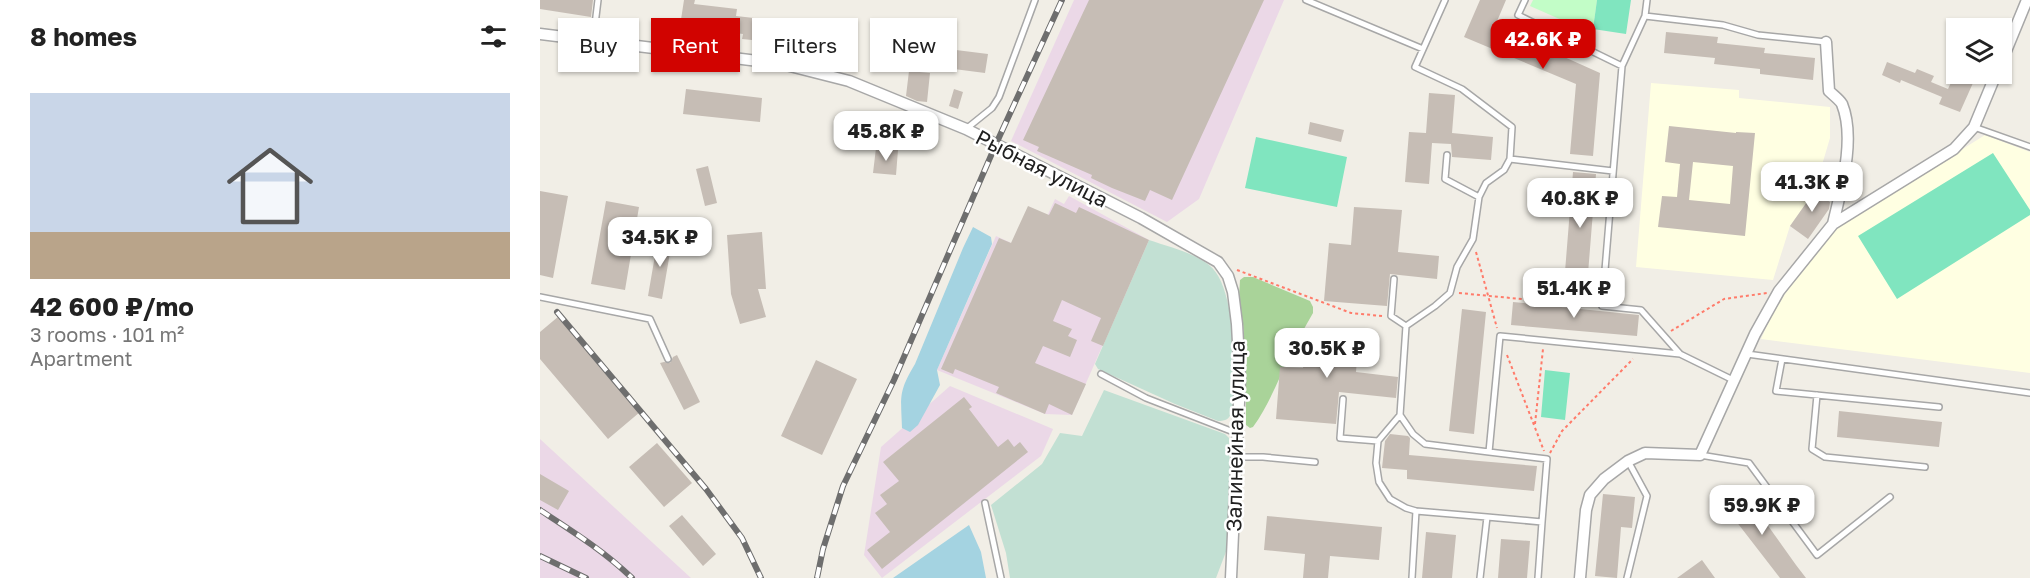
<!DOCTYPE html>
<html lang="en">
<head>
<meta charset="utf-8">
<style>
  :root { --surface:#fff; --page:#f2f2f2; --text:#222; --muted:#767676; --line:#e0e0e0; --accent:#d10300 }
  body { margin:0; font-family:"Golos Text",sans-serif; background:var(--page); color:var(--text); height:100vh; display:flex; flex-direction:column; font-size:22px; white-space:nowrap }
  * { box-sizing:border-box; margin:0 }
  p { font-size:20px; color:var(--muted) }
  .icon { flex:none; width:33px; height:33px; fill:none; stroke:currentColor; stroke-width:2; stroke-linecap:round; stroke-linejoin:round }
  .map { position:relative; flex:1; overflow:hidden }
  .sheet { display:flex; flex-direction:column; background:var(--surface); width:540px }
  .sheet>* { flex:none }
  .hud { position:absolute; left:18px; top:18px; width:570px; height:54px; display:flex; gap:12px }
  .buttons { position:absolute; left:1406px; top:18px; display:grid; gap:12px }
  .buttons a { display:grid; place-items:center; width:66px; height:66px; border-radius:0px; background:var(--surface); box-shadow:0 2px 4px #0004; font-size:30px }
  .price { position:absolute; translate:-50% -51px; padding:0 14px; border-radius:12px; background:#fff; color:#222; font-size:20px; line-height:39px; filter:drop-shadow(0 2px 3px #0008) }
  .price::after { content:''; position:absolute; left:50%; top:36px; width:18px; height:14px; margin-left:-9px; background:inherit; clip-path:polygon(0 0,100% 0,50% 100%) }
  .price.current { background:var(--accent); color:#fff }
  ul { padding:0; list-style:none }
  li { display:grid; align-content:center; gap:12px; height:318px; padding:0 30px }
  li+li { border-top:2px solid var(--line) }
  li span { display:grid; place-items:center; height:186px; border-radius:0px; color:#555 }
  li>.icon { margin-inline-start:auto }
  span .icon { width:108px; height:108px; fill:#fffc; stroke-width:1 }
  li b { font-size:26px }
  h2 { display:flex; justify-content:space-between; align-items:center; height:72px; padding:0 30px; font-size:26px }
  .pill { padding:0 21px; border-radius:0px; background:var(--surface); box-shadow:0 2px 4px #0004; font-size:21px; line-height:54px }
  .pill.current { background:var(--accent); color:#fff }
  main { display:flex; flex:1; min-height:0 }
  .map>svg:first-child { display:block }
  .industrial { fill:#ebd8e7 }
  .education { fill:#ffffe2 }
  .forest { fill:#a9d399 }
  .wetland { fill:#c2e0d3 }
  .park { fill:#c2fdc7 }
  .pitch { fill:#80e5bf }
  .water { fill:#a4d3e1 }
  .building { fill:#c6bdb5; fill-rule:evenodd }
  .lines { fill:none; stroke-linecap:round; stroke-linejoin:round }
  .lane-casing { stroke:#a7a7a7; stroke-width:8 }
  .street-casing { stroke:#a7a7a7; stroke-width:13 }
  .path { stroke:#ff7b6a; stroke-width:2; stroke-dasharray:3 3; stroke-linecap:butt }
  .lane { stroke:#fff; stroke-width:5 }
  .street { stroke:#fff; stroke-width:10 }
  .rail-casing { stroke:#6e6e6e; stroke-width:6 }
  .rail { stroke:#fff; stroke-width:4; stroke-dasharray:11; stroke-linecap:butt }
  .labels { text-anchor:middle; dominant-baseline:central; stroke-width:5; stroke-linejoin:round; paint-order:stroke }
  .street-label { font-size:21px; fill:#202020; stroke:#fff }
</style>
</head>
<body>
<main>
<section class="sheet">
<h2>8 homes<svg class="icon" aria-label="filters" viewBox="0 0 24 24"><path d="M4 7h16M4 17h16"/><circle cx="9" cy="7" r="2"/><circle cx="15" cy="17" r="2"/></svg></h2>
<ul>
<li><span style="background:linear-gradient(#c9d6e8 75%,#b9a48a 0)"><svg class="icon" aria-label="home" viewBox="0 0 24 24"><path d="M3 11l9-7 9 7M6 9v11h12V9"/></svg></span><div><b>42 600 ₽/mo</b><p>3 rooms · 101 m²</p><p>Apartment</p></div></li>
</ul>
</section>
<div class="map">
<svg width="1490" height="578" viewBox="0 0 1490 578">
  <rect width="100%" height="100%" fill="#f1eee6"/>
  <!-- industrial -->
  <path class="industrial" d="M534,0H744L659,199L627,222L471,141Z
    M529,196L609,240L532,415L505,414L397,370L456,236L491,252L515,199L524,204Z
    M410,386L513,429L501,456L342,578L324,555L341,447Z
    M0,439L151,578H0Z"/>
  <!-- education -->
  <path class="education" d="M1111,83L1199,90V98L1290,107V138L1274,192L1250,226L1233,280L1096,267Z
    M1445,135L1490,152V373L1221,339L1231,317L1245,294L1297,228Z"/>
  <!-- forest -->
  <path class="forest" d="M704,277H713L770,301L773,307V313C765,327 757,341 750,355C738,380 729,405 713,427L710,428L706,425V370L703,324L699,297L700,280Z"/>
  <!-- wetland -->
  <path class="wetland" d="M609,240C629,247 652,252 669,265C697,286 696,378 692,412C689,419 686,421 678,421L635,404L558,369L555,364Z
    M564,390L685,434L689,438L691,499L687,549L676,578H470L466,553L451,505L502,464L520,433L542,436Z"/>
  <!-- park -->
  <path class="park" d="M993,0H1057L1053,29L1049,32L990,6Z"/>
  <!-- pitch -->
  <path class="pitch" d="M1057,0H1091L1086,34L1053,29Z
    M716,137L807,157L797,207L705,188Z
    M1453,153L1490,210V215L1357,299L1318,236Z
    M1005,370L1030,373L1025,420L1001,417Z"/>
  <!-- water -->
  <path class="water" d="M433,227L451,237L452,244L397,370L400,385L378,425L370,432L362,428C361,397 358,392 375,364L423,248Z
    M429,525L441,552L446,578H353Z"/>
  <!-- building -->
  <path class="building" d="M0,0H53L51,17L0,9Z
    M144,0H155L154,4L197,9L196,16L214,18L212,40L202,39L203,34L140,26Z
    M549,0H724L632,200L610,190L605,201L572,188L551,178L552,175L497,151L499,147L483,140Z
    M940,0H966L955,26L1060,73L1053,156L1030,154L1036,84L924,37Z
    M1126,32L1178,37L1177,43L1225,48L1224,53L1275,58L1273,80L1220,74V69L1174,64L1175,58L1124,53Z
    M416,50L448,54L445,73L414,69Z
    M1347,62L1375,73L1377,69L1394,76L1391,82L1408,89L1415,74H1437L1420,112L1399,104L1402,97L1361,80L1360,83L1342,75Z
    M369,71L390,73L387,102L377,101L366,96Z
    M146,89L222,98L220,122L143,114Z
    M414,89L423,92L418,109L409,106Z
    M889,93L915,95L912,133L953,137L951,160L912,157L911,144L892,143L889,184L865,182L869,132L886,133Z
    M770,122L804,130L801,142L768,134Z
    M1129,126L1196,133V132L1215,133L1205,236L1118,227L1122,196L1137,197L1140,164L1125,162ZM1153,162L1193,166L1190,204L1149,200Z
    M336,148L358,150L356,175L333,173Z
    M168,166L177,203L165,206L156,169Z
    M1033,172L1056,174L1047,286L1024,284Z
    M1284,187L1293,193L1287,200L1290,202L1289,209L1268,239L1250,226L1274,192L1278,195Z
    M0,191L28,196L13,278L0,275Z
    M66,201L99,207L85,290L51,284Z
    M515,203L536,213L539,207L609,240L563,346L551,341L561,318L522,300L513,321L532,329L528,336L537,340L530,357L503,346L495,363L546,384L532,415L509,404L505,414L456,393L459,387L415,369L413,374L401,369L459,238L471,243L488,206L509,215Z
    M814,207L862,210L858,252L899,256L897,279L850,274L847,306L784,301L789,243L811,245Z
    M222,232L226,289H218L226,317L200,324L191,294L187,235Z
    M118,238L132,241L122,299L108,296Z
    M973,302L1099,315L1097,336L971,325Z
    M922,309L946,312L934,434L909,431Z
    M19,316L100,412L68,439L0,359V332Z
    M766,330L819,334L816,372L858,377L856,398L799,392L796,424L736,419L740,367L763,368Z
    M137,355L160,402L144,410L120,363L124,362L130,363L133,357Z
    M276,360L317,379L282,455L241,436Z
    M424,397L432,407L429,409L458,447L468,439L474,447L480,442L488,452L342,569L327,550L350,532L335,513L347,504L340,495L359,481L343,462Z
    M1299,411L1402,422L1399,447L1297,437Z
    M850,434L868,436L870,438L869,455L997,466L994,491L867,479V470L842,468L845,441Z
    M117,443L152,483L124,507L89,467Z
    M0,474L29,491L18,510L0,500Z
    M1201,488L1256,565L1266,578H1240L1182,503Z
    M1063,494L1095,497L1092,528L1081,527L1077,578L1055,576Z
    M142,515L176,554L163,566L129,526Z
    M727,516L842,527L839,560L790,556L788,578H763L765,554L724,550Z
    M886,532L916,535L912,578H882Z
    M961,539L990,541L987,578H958Z
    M1162,560L1175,578H1137Z"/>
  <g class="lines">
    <defs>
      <path id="lane" d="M766,0L883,49
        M905,0L875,67L922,89L972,127L970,159L964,170L946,183L939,197L933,239L917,267L910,293L895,306L866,326L860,415L838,441L836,463L839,482L850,499L866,508L876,511L947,517L940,578
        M985,0L978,15L1082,66
        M1105,16L1107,0
        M53,41L58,0
        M1434,127L1490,147
        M426,129L452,108L459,97L495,0
        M907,155L905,179L939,197
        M970,159L1073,171
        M854,279L851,316L866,326
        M0,297L110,319L128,359
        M1207,354L1490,393
        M1242,359L1236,391L1399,407
        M561,374L606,398L696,433
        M1193,380L1140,354L1101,310L1062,306L1082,66L1105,16L1183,25L1218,35L1286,42
        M1277,395L1272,449L1285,457L1385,467
        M803,399L800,438L838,441
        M860,415L873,434L885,444L949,452
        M1160,455L1209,463L1277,555L1350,497
        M697,457H723L775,462
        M445,503L461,578
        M947,517L1002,522L998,578
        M1002,522L1007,459L949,452L960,336L1140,354
        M872,578L876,511
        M1087,578L1107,496L1088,461"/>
      <path id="street" d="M0,34L242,64L309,81L426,129L601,218L678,262L688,276L693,292L697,324L700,380L691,578
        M1286,42L1289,91C1293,95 1299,99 1302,104C1316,139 1301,189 1293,224
        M1461,63L1487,0
        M1040,578L1046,510L1050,495L1064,479L1088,461L1105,453L1160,455L1215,334L1239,291L1293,224L1414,149L1434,127L1456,74"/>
    </defs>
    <!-- lane casing -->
    <use href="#lane" class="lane-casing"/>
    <!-- street casing -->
    <use href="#street" class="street-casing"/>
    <!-- path -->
    <path class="path" d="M936,252L957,328
      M697,270L811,313L842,316
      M919,293L1054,306
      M1131,331L1184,299L1227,293
      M967,355L1004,451
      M995,424L1003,349
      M1010,453L1022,431L1093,359"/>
    <!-- lane -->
    <use href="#lane" class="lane"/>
    <!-- street -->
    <use href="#street" class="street"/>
    <defs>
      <path id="rail" d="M17,312L166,489L202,538L221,578
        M0,510C32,531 64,551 92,578
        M0,556L46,578
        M277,578L283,549L303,486L354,380L456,144L522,0"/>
    </defs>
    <!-- rail casing -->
    <use href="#rail" class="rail-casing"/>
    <!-- rail -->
    <use href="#rail" class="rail"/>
  </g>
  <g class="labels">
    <!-- street labels -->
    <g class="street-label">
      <text transform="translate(502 168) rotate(27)">Рыбная улица</text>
      <text transform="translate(695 436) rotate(-89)">Залинейная улица</text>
    </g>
  </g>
</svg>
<div class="buttons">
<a><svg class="icon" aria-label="layers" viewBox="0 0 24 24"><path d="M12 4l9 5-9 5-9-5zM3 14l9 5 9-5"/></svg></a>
</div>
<b class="price current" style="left:1003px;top:70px">42.6K ₽</b>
<b class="price" style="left:346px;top:162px">45.8K ₽</b>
<b class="price" style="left:1272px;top:213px">41.3K ₽</b>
<b class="price" style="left:1040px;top:229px">40.8K ₽</b>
<b class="price" style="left:120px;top:268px">34.5K ₽</b>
<b class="price" style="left:1034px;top:319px">51.4K ₽</b>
<b class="price" style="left:787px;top:379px">30.5K ₽</b>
<b class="price" style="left:1222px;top:536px">59.9K ₽</b>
<div class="hud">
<a class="pill">Buy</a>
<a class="pill current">Rent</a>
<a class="pill">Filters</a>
<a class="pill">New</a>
</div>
</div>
</main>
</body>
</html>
